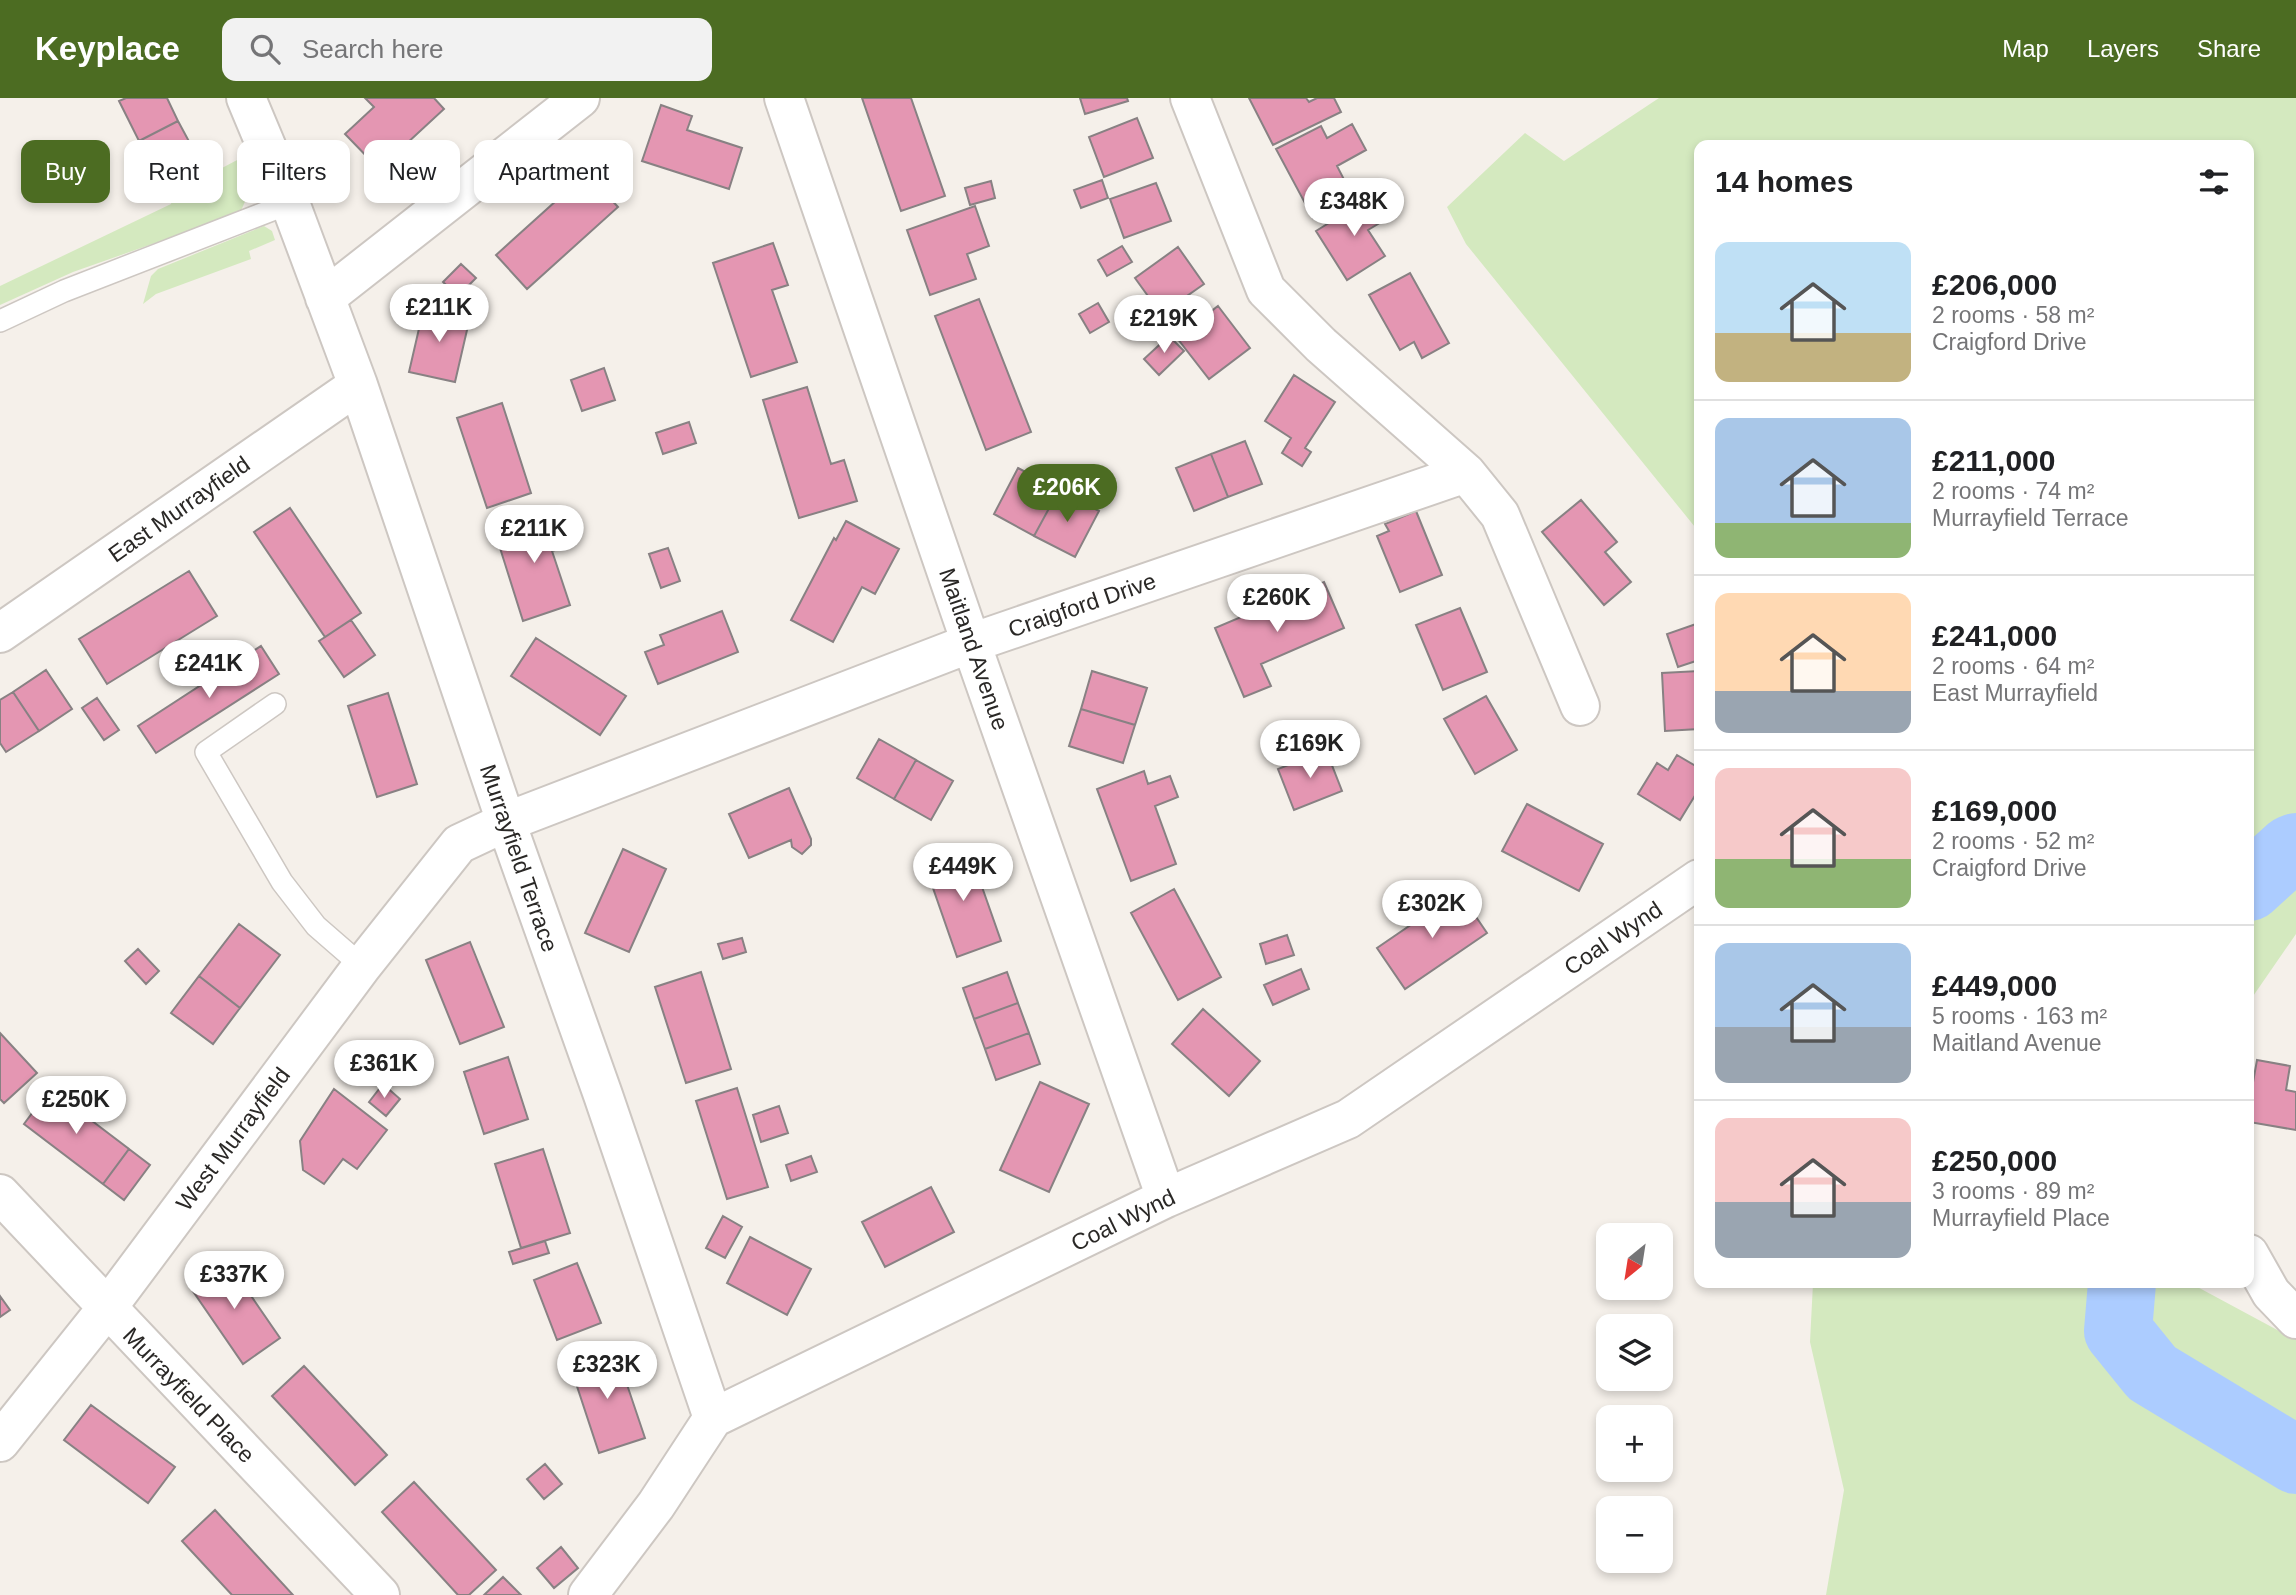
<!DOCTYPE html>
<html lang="en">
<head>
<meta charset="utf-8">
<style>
  :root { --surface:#fff; --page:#f2f2f2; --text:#202124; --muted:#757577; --line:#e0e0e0; --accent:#4c6c22 }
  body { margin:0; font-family:Helvetica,sans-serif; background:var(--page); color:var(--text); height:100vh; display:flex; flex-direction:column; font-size:26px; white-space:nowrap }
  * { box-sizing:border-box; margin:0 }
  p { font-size:23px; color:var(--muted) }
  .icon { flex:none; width:38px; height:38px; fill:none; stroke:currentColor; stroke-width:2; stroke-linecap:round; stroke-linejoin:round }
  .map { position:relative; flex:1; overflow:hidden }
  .sheet { position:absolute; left:1694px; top:42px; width:560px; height:1148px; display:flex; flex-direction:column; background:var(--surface); border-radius:14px; box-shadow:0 4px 10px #0003 }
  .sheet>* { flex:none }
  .banner { position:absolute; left:21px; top:42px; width:665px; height:63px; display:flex; gap:14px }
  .needle { width:46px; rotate:210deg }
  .buttons { position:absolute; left:1596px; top:1125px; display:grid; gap:14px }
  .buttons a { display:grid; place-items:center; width:77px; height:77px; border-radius:14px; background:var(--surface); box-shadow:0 4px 10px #0003; font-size:35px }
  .price { position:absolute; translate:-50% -60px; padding:0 16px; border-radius:24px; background:#fff; color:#222; font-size:23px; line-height:46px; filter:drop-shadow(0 2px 4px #0008) }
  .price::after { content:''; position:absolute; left:50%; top:42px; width:21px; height:16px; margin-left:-10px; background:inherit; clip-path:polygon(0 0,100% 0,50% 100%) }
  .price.selected { background:var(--accent); color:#fff }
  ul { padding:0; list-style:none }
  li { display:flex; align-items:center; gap:21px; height:175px; padding:0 21px }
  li+li { border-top:2px solid var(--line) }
  li span { display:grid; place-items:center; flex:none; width:196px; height:140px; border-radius:14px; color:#555 }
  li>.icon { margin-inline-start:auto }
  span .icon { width:84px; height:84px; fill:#fffc; stroke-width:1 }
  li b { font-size:30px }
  h2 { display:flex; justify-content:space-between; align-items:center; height:84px; padding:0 21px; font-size:30px }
  .pill { padding:0 24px; border-radius:14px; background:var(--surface); box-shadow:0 4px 10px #0003; font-size:24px; line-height:63px }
  .pill.selected { background:var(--accent); color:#fff }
  header { display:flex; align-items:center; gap:42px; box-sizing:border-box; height:98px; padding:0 35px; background:var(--accent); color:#fff }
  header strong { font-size:33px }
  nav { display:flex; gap:38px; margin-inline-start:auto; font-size:24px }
  .search { width:490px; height:63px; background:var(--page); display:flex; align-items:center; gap:18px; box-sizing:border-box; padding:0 24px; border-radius:14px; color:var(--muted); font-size:26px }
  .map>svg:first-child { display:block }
  .green { fill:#d4e9bf }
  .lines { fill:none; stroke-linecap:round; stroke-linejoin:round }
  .river { stroke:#acccff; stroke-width:68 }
  .building { fill:#e496b2; stroke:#888183; stroke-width:2 }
  .service-casing { stroke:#cdc7c2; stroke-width:24 }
  .minor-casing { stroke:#cdc7c2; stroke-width:42 }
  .service { stroke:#fff; stroke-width:21 }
  .minor { stroke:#fff; stroke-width:38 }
  .labels { text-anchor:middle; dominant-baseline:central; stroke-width:5; stroke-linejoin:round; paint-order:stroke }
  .street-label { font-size:23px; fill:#2a2826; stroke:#fff }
</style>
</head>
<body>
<header>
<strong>Keyplace</strong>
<div class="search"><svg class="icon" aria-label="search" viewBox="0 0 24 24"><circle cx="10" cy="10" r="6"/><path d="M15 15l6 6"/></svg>Search here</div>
<nav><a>Map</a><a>Layers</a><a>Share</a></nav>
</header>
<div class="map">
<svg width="2296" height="1497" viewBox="0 0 2296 1497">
  <rect width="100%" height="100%" fill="#f5f0ea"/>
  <!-- green -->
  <path class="green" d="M1659,0H2296V836L2249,904V47H1699V434L1466,146L1447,109L1525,35L1564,63Z
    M239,61L250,92L240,115L73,174L0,207V188L171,106L173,96Z
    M264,128L272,133L275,142L249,153L251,161L156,196L143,206L151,178L158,171Z
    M1813,1185H2190L2296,1242V1497H1826L1844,1392L1810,1244Z"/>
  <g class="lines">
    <!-- river -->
    <path class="river" d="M2249,789L2291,751L2296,749
      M2122,1185L2118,1233L2152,1275L2296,1362"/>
  </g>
  <!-- building -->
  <path class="building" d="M126,0H167L178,23L139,43L119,3Z
    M365,0H434L444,11L379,71L345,36L374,9Z
    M862,0H911L945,98L901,113Z
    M1080,0H1127L1128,3L1085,16Z
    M1249,0H1306L1309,4L1317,0H1334L1341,14L1273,47Z
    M661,7L692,18L687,32L742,50L729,91L642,63Z
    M1137,20L1153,60L1104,79L1089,39Z
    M178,23L199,62L159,82L139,43Z
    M1352,26L1366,52L1337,68L1353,99L1313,120L1276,51L1321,28L1327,40Z
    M587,75L618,109L527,191L496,157Z
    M1102,82L1108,100L1081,110L1074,92Z
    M991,83L995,100L970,107L965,90Z
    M1156,85L1171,123L1124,140L1110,101Z
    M1374,97L1388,120L1368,132L1385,158L1347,182L1316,133Z
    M975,108L989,148L967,156L976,181L930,197L907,132Z
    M773,145L788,187L772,192L797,264L751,279L713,165Z
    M1122,148L1132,164L1107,178L1098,162Z
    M1178,149L1204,186L1161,216L1135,180Z
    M461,166L476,180L458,198L443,184Z
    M1410,175L1449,245L1422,260L1414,244L1400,252L1369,197Z
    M979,201L1031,334L986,352L935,218Z
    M1098,205L1109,224L1090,235L1079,216Z
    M1218,208L1250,250L1209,281L1177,240Z
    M424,209L470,219L455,284L409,274Z
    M1169,238L1184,253L1159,277L1144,261Z
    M604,270L615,302L582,313L571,282Z
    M1294,277L1335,304L1305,350L1311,354L1302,368L1282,355L1291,340L1265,323Z
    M807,289L831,366L844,362L857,403L799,420L763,302Z
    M502,305L531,395L487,410L457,320Z
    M689,324L696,345L663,356L656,335Z
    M1245,343L1262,386L1228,399L1211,356Z
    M1211,356L1228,399L1194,413L1176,370Z
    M1018,370L1059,392L1034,438L994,416Z
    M1059,392L1099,413L1075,459L1034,438Z
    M1581,402L1617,444L1605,454L1631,484L1604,507L1542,434Z
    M290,410L361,515L325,539L254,434Z
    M1416,413L1442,477L1400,494L1377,438L1389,433L1385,426Z
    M539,416L543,431L564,424L571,447L552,453L570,507L523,523L494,431Z
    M846,423L899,451L875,496L862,489L833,544L791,522L834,440L836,442Z
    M668,450L680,483L661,490L649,456Z
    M189,473L217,518L107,586L79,541Z
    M1324,484L1344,530L1261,566L1271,588L1244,599L1215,530Z
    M1460,510L1487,574L1443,592L1416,527Z
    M722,513L738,554L658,586L645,554L664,547L660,537Z
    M351,522L375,557L344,579L319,543Z
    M1699,525V562L1678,569L1667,536Z
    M536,540L626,598L600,637L511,578Z
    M261,548L279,576L156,655L138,628Z
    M46,572L72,611L39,633L13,594Z
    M1092,573L1147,590L1135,627L1081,611Z
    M1699,573V631L1665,633L1662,575Z
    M13,594L39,633L6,654L0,645V602Z
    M388,595L417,686L377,699L348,608Z
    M1486,598L1517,652L1475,676L1444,621Z
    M97,600L119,632L104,642L82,610Z
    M1081,611L1135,627L1123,665L1069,648Z
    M879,641L916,662L894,701L857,680Z
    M1326,652L1342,693L1294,712L1278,671Z
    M1677,657L1699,670V691L1680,722L1638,696L1657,665L1668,672Z
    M916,662L953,683L931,722L894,701Z
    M1144,673L1148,686L1170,678L1178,699L1155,708L1176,766L1131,783L1097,691Z
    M789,690L811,741V747L802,756L792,749L791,742L749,760L729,716Z
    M1527,706L1603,746L1579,793L1502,753Z
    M623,751L666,771L629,854L585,835Z
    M969,752L1001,843L957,859L925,767Z
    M1174,791L1221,879L1178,902L1131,815Z
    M1459,794L1487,835L1405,891L1377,850Z
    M239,826L280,857L240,910L199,878Z
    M1287,837L1294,857L1266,866L1260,846Z
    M742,840L746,854L723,861L718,846Z
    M470,844L504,929L460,946L426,862Z
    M138,851L159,873L146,886L125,863Z
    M1301,871L1309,891L1273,907L1264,887Z
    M701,874L731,971L686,985L655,889Z
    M1007,874L1018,905L974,921L963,890Z
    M199,878L240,910L213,946L171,915Z
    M1018,905L1029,935L985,951L974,921Z
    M1203,911L1260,963L1229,998L1172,946Z
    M0,935L37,975L4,1005L0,1001Z
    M1029,935L1040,966L996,982L985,951Z
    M508,959L528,1021L484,1036L464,974Z
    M2257,962L2290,968L2286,992L2296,994V1032L2249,1024V989L2252,990Z
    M1040,984L1089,1006L1049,1094L1000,1072Z
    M383,986L400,1001L386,1018L369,1004Z
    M737,990L768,1089L727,1101L696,1003Z
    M50,991L129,1051L103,1086L24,1026Z
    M334,991L387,1032L357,1071L343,1061L324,1086L303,1072L300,1043Z
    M779,1008L788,1035L761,1044L753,1017Z
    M129,1051L150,1067L124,1102L103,1086Z
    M543,1051L570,1135L521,1150L495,1066Z
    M811,1058L817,1074L791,1083L786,1067Z
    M931,1089L954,1134L885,1169L862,1124Z
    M723,1118L742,1129L725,1160L706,1150Z
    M750,1139L811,1171L787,1217L727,1185Z
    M545,1143L549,1155L513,1166L509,1154Z
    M225,1160L280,1240L243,1266L188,1186Z
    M577,1165L601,1225L557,1242L534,1182Z
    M0,1198L10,1212L0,1219Z
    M615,1251L645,1340L599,1355L570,1267Z
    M304,1268L387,1357L355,1387L272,1298Z
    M91,1307L175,1369L148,1405L64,1342Z
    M545,1366L562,1386L544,1401L527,1381Z
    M414,1384L496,1472L469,1497H458L382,1414Z
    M215,1412L293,1497H232L182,1443Z
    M561,1449L578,1470L554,1490L537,1470Z
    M503,1479L521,1497H484Z"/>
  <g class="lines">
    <defs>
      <path id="service" d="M0,223L64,193L290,105
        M275,606L206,654L282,784L316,828L362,868"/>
      <path id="minor" d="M246,0L290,105L358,287L506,724L603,997L713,1320
        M784,0L971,545L1166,1100
        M1190,0L1266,192L1321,247L1466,375L1500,417L1580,608
        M325,200L580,0
        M0,535L358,287
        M0,1096L380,1497
        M2249,1156L2271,1195L2296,1221
        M0,1344L107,1210L362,868L459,746L506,724L971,545L1466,375
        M588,1497L656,1407L713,1320L1166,1100L1348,1021L1699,781"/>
    </defs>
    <!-- service casing -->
    <use href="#service" class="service-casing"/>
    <!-- minor casing -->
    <use href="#minor" class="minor-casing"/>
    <!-- service -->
    <use href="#service" class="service"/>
    <!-- minor -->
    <use href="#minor" class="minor"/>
  </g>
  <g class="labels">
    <!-- street labels -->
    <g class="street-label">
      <text transform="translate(179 411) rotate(-35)">East Murrayfield</text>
      <text transform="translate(1082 507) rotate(-19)">Craigford Drive</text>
      <text transform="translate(974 551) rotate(71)">Maitland Avenue</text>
      <text transform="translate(519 760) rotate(71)">Murrayfield Terrace</text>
      <text transform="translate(1613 840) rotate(-34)">Coal Wynd</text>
      <text transform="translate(233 1041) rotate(-53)">West Murrayfield</text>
      <text transform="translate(1123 1122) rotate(-26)">Coal Wynd</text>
      <text transform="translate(189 1297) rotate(46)">Murrayfield Place</text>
    </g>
  </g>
</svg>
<div class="buttons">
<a><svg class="needle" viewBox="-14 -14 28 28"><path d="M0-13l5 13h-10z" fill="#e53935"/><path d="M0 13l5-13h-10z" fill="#757577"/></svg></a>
<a><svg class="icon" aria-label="layers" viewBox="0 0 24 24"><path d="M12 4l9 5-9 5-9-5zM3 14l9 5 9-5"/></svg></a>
<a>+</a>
<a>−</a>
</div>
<b class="price" style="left:1354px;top:140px">£348K</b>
<b class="price" style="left:439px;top:246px">£211K</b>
<b class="price" style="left:1164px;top:257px">£219K</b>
<b class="price selected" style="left:1067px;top:426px">£206K</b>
<b class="price" style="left:534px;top:467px">£211K</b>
<b class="price" style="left:1277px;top:536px">£260K</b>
<b class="price" style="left:209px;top:602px">£241K</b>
<b class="price" style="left:1310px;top:682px">£169K</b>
<b class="price" style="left:963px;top:805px">£449K</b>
<b class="price" style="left:1432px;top:842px">£302K</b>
<b class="price" style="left:384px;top:1002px">£361K</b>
<b class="price" style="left:76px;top:1038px">£250K</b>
<b class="price" style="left:234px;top:1213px">£337K</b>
<b class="price" style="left:607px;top:1303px">£323K</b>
<div class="banner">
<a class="pill selected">Buy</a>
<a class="pill">Rent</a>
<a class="pill">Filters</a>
<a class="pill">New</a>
<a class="pill">Apartment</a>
</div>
<section class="sheet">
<h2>14 homes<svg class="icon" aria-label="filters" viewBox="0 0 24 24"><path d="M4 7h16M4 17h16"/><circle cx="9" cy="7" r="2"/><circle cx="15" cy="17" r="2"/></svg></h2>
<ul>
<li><span style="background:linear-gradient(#bfe0f5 65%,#c2b280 0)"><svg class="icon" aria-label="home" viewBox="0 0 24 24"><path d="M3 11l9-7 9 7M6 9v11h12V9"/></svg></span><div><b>£206,000</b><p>2 rooms · 58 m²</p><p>Craigford Drive</p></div></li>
<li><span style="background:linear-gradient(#a9c7e8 75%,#8fb573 0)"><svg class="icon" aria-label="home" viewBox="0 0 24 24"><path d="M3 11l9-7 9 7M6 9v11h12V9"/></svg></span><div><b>£211,000</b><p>2 rooms · 74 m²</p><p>Murrayfield Terrace</p></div></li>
<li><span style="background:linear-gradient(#ffd9b3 70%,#9aa5b1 0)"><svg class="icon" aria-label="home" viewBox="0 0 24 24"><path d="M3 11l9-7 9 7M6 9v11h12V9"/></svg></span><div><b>£241,000</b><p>2 rooms · 64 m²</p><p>East Murrayfield</p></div></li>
<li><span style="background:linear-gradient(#f6c9c9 65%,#8fb573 0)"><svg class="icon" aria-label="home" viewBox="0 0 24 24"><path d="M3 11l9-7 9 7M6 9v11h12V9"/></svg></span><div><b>£169,000</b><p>2 rooms · 52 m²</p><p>Craigford Drive</p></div></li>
<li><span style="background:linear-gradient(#a9c7e8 60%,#9aa5b1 0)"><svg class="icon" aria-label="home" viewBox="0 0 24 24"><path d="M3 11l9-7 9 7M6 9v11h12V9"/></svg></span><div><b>£449,000</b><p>5 rooms · 163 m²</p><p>Maitland Avenue</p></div></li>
<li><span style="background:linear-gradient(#f6c9c9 60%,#9aa5b1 0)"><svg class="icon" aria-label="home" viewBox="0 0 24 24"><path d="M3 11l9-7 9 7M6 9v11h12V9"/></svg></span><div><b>£250,000</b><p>3 rooms · 89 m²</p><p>Murrayfield Place</p></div></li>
</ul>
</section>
</div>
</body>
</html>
